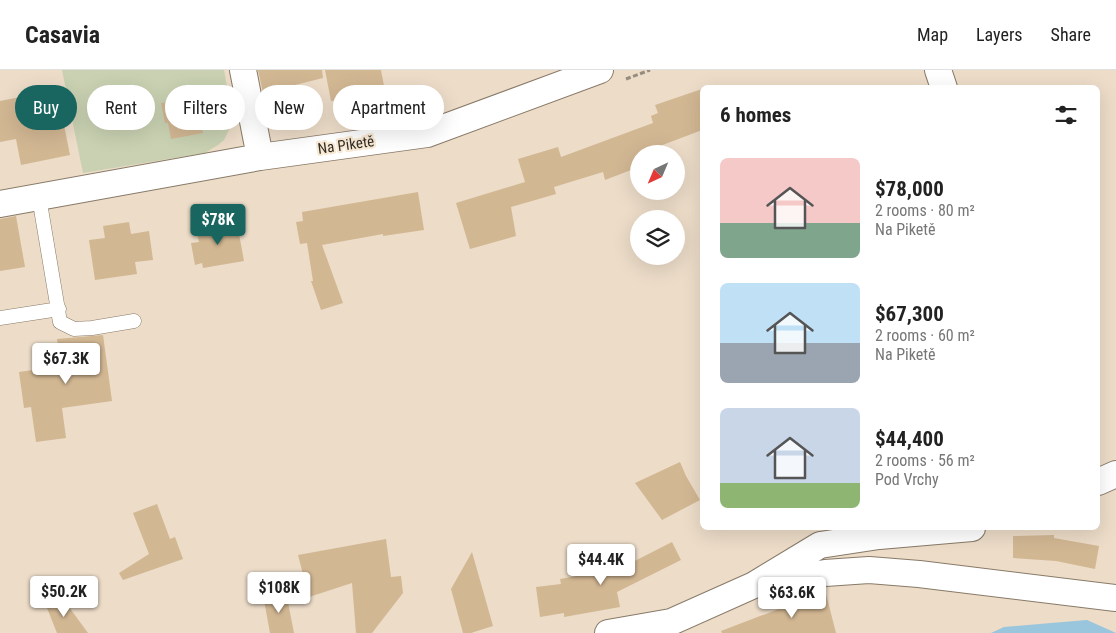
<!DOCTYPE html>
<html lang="en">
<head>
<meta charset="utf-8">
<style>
  :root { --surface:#fff; --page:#f6f6f6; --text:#222; --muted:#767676; --line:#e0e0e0; --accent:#196661 }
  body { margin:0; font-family:"Roboto Condensed",sans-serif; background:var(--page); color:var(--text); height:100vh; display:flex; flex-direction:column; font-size:19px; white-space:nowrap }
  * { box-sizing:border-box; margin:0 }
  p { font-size:16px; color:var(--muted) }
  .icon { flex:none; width:28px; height:28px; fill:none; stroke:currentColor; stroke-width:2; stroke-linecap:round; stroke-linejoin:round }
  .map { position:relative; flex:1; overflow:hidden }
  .panel { position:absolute; left:700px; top:15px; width:400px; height:445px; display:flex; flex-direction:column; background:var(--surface); border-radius:8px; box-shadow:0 5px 20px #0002 }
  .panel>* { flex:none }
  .hud { position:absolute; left:15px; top:15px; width:475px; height:45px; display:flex; gap:10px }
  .needle { width:32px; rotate:224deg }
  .buttons { position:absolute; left:630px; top:75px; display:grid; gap:10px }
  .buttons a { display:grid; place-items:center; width:55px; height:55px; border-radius:50%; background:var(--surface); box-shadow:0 5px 20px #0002; font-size:25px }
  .price { position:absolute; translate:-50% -42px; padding:0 11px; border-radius:5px; background:#fff; color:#222; font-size:16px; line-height:32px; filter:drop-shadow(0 1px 2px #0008) }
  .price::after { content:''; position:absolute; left:50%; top:30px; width:15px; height:11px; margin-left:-8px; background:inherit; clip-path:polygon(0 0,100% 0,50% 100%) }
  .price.active { background:var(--accent); color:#fff }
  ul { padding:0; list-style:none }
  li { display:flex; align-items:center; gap:15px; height:125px; padding:0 20px }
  li span { display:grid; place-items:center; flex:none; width:140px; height:100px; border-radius:8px; color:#555 }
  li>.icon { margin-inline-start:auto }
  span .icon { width:60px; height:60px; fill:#fffc; stroke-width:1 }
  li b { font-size:21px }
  h2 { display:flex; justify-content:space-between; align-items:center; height:60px; padding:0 20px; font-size:21px }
  .chip { padding:0 18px; border-radius:22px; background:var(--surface); box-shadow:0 5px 20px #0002; font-size:18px; line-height:45px }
  .chip.active { background:var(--accent); color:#fff }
  header { display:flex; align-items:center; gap:30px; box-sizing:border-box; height:70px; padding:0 25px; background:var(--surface); border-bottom:1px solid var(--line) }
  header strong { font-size:24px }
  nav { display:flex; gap:28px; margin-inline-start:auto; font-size:18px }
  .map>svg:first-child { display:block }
  .green { fill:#c9d1b2 }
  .water { fill:#99c5dd }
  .building { fill:#d2b793 }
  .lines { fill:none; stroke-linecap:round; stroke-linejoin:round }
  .service-casing { stroke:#887a68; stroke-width:15 }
  .minor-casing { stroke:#887a68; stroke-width:28 }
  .path { stroke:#978c7d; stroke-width:3; stroke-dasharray:5 2.5; stroke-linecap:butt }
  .service { stroke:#fff; stroke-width:14 }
  .minor { stroke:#fff; stroke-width:26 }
  .labels { text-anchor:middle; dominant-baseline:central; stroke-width:4.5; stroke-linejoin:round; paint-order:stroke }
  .street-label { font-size:15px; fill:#322c24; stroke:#f9ead5 }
</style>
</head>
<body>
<header>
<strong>Casavia</strong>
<nav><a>Map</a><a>Layers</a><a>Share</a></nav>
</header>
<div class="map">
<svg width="1116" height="563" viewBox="0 0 1116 563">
  <rect width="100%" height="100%" fill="#ecdcc8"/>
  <!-- green -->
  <path class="green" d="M62,0H224L232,44L229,60L224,70L218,75L205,83L83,103Z"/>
  <!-- water -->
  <path class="water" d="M1087,550L1116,563H991L1004,557Z"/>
  <!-- building -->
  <path class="building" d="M258,0H322L323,8L263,23Z
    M325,0H381L385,21L331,31Z
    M702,19V60L639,84V97L605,110L603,102L554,117L556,124L511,137L516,166L470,179L456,133L525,112L518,89L558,77L561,87L653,53L651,46L658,43L655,35Z
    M57,20L70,85L21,95L16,69L0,72V31Z
    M197,27L203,63L171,69L168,53H165L161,33Z
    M418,122L424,160L383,166V164L322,175L343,233L321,240L311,211H313L307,173L300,174L296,152L303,151L302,142Z
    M16,146L25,197L0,201V149Z
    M129,152L131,164L149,161L153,190L135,192L137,204L95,210L89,170L105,168L103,156Z
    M237,153L244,191L203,198L202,193L195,195L191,173L199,172L196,160Z
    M103,265L112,331L62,338L66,368L36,372L31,337L24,338L19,302L61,296L57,269Z
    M680,392L686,406L700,430L662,450L635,413Z
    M157,434L170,469L175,467L183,489L123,510L119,503L149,484L133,443Z
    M1054,465V468L1099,476L1095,499L1056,491L1013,488V466Z
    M386,469L391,507L401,506L403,523L372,563H356L352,513L309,527L298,485Z
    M672,472L681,490L617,522L620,537L564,547V543L540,547L536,517L561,514L560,509L621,498Z
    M472,482L493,556L471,563H463L451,519Z
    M286,522L294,563H270L264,530Z
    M826,524L836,563H722L721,561L784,537L783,535Z
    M66,530L69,537L88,563H57L45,533Z"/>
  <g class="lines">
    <defs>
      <path id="service" d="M39,127L60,252L74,259L92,258L134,251
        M0,248L59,239"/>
      <path id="minor" d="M243,0L260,87
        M938,0L944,18
        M0,134L260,87L427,64L600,0
        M1098,412L1116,404
        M769,512L825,503L869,500L919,504L1116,528
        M608,563L671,552L754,515L820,475L879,466L972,458"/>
    </defs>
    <!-- service casing -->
    <use href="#service" class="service-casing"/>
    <!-- minor casing -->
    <use href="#minor" class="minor-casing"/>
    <!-- path -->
    <path class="path" d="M626,9L650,0"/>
    <!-- service -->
    <use href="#service" class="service"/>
    <!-- minor -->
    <use href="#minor" class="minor"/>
  </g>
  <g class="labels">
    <!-- street labels -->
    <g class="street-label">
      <text transform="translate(346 75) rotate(-8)">Na Piketě</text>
    </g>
  </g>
</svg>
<div class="buttons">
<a><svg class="needle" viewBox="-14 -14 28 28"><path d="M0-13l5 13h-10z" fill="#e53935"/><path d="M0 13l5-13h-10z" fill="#767676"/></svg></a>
<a><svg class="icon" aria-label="layers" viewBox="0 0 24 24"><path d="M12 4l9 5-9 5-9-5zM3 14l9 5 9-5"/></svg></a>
</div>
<b class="price active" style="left:218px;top:176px">$78K</b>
<b class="price" style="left:66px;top:315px">$67.3K</b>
<b class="price" style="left:601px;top:516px">$44.4K</b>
<b class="price" style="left:279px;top:544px">$108K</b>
<b class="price" style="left:64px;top:548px">$50.2K</b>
<b class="price" style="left:792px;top:549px">$63.6K</b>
<div class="hud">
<a class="chip active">Buy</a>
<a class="chip">Rent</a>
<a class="chip">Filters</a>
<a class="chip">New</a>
<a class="chip">Apartment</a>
</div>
<section class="panel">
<h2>6 homes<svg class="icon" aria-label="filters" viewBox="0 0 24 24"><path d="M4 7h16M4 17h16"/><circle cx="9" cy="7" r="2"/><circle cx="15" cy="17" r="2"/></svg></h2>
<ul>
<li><span style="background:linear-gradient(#f6c9c9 65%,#7fa58c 0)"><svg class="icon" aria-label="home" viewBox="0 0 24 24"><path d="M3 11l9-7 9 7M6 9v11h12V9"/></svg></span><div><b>$78,000</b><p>2 rooms · 80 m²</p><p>Na Piketě</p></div></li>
<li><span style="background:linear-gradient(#bfe0f5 60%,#9aa5b1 0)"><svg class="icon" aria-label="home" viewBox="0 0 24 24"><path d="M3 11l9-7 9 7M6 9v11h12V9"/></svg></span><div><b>$67,300</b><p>2 rooms · 60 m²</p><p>Na Piketě</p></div></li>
<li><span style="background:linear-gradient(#c9d6e8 75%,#8fb573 0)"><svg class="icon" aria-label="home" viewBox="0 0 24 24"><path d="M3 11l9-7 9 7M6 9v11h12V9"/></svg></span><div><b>$44,400</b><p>2 rooms · 56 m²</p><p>Pod Vrchy</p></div></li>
</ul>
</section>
</div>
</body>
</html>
